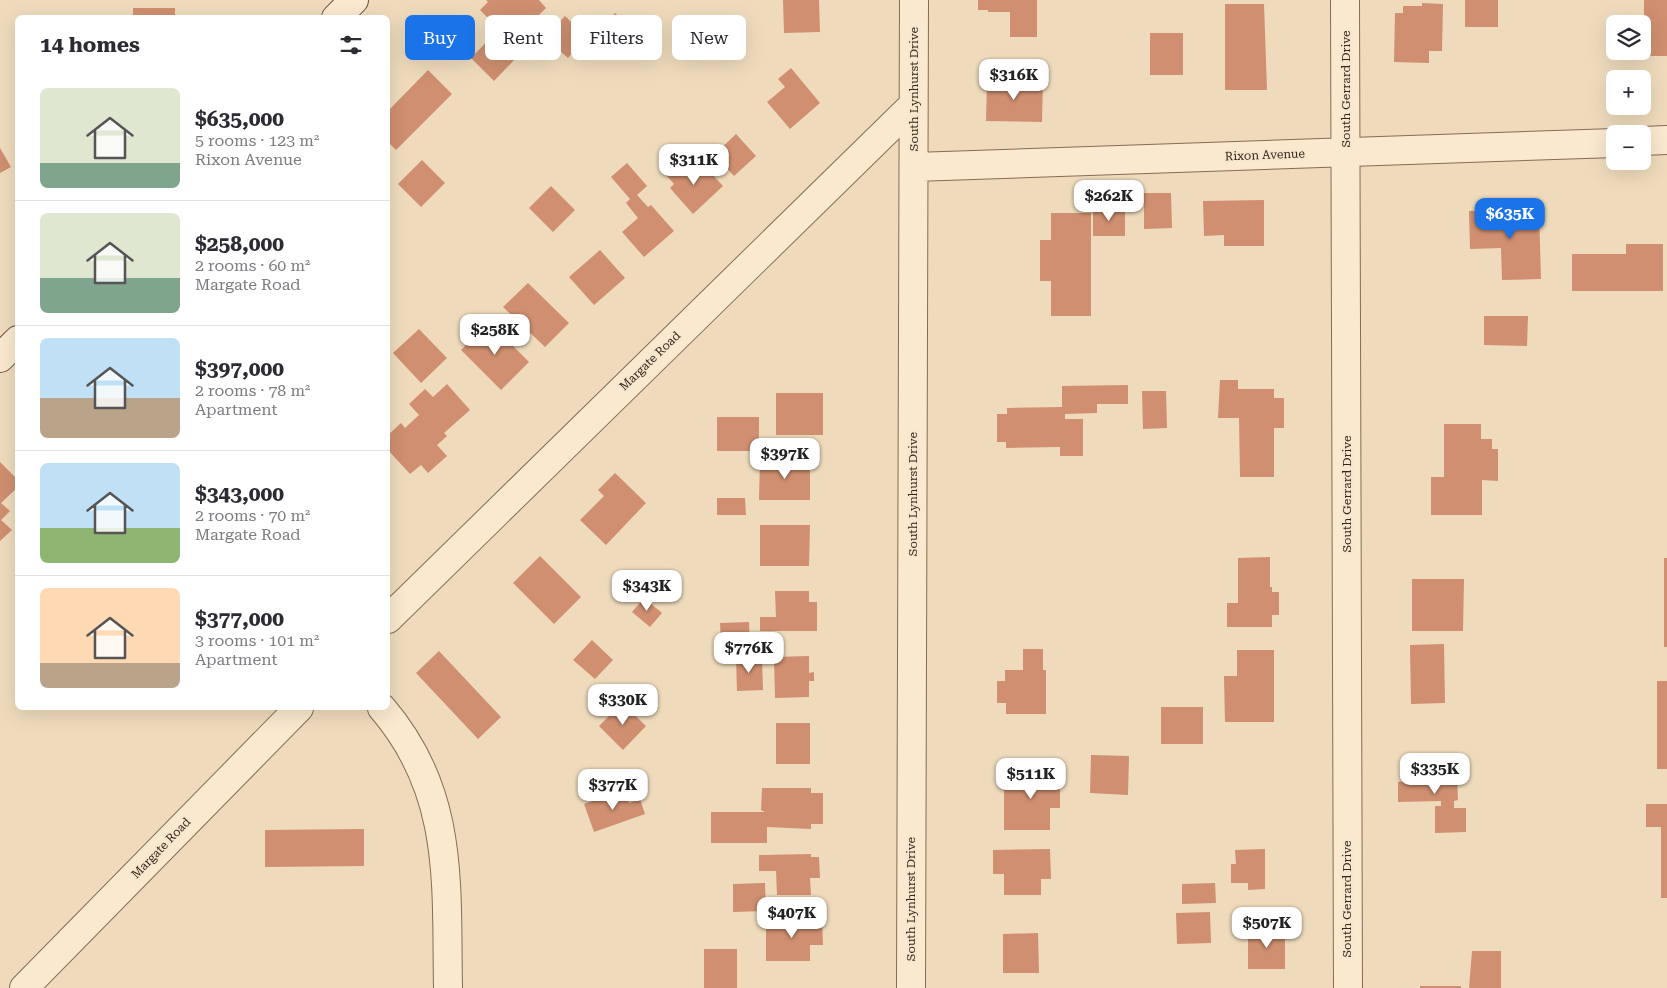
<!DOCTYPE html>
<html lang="en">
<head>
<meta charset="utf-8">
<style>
  :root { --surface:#fff; --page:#f2f2f3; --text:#2b2b33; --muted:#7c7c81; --line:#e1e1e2; --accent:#1a73e8 }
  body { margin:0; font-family:"Roboto Serif",serif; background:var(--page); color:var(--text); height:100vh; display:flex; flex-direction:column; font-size:19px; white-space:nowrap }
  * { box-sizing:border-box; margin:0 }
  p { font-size:16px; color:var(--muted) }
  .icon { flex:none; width:28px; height:28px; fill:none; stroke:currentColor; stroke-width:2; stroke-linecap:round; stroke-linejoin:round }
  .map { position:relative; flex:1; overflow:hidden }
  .panel { position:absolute; left:15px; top:15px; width:375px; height:695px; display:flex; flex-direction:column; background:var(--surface); border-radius:8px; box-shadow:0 5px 20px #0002 }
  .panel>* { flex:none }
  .hud { position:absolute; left:405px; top:15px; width:475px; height:45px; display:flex; gap:10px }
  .tools { position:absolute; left:1606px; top:15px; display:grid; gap:10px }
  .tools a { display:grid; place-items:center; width:45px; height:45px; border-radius:8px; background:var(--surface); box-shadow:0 5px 20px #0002; font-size:25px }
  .price { position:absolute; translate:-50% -42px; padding:0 11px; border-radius:10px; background:#fff; color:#222; font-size:16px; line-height:32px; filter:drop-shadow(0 1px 2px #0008) }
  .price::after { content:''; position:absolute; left:50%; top:30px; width:15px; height:11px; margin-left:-8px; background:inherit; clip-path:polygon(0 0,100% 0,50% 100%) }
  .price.current { background:var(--accent); color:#fff }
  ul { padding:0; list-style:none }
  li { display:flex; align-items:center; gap:15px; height:125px; padding:0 25px }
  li+li { border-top:1px solid var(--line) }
  li span { display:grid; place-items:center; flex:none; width:140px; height:100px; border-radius:8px; color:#555 }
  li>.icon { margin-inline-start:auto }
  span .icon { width:60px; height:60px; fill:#fffc; stroke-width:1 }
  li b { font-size:21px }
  h2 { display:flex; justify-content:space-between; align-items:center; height:60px; padding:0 25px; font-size:21px }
  .pill { padding:0 18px; border-radius:8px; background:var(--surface); box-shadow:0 5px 20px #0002; font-size:18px; line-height:45px }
  .pill.current { background:var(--accent); color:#fff }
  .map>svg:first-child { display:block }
  .building { fill:#cf8f70 }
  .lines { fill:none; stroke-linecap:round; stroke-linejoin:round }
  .street-casing { stroke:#876b55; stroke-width:30 }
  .secondary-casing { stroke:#694c39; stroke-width:30 }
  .street { stroke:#fae9cf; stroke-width:28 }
  .secondary { stroke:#fae9cf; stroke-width:28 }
  .labels { text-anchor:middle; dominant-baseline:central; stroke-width:4; stroke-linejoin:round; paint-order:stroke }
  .street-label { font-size:12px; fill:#36251b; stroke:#f6e6cc }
</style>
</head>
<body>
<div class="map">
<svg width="1667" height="988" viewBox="0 0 1667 988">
  <rect width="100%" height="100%" fill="#efdbbc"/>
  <!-- building -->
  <path class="building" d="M486,0H539L546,8L507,47L517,57L494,81L471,58L494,34L498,39L503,33L480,10L488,2Z
    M783,0H819L820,32L784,33Z
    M978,0H1037V37H1010V12H988V10H978Z
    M1465,0H1498V27H1465Z
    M1644,0H1667V56H1644Z
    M1422,3L1443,4L1442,51H1429V63L1394,62L1395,13H1403V6H1422Z
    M1225,4H1264L1267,90H1225Z
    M133,8H175V18H133Z
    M615,13L638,35L623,52L599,30Z
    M565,16L587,37L568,58L545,38Z
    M1150,33H1183V75H1150Z
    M791,68L820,103L790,129L767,102L785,87L778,79Z
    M428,70L452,94L396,150L388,142V111Z
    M987,79L1043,80L1042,122L986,121Z
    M736,134L756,156L734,176L714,155Z
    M0,148L11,167L0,173Z
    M422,160L445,183L421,207L398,184Z
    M700,161L723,186L693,214L670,188L674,184L665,174L674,165L684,176Z
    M627,163L647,186L637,195L648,207L651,205L674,231L644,257L622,232L638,218L626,203L630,199L611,177Z
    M551,186L575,210L553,232L529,208Z
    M1144,193H1171L1172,228L1144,229Z
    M1264,200V246H1224V235L1204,236L1203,201Z
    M1093,208L1125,209V236H1093Z
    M1539,209L1541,279L1502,280L1501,248L1470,249L1469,211Z
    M1051,213H1091V316H1051V281H1040V240H1051Z
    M1626,244H1663V291H1572V254H1626Z
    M600,250L625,278L594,305L569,277Z
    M528,283L569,323L545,347L503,307Z
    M1484,316H1528L1527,346L1484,345Z
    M489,322L529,362L501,390L461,350Z
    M419,329L447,358L421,383L393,353Z
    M1220,380H1238V389H1274V398H1284V428H1274V477H1240L1239,418H1218Z
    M447,384L470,410L444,433L447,436L437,445L447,456L428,473L421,465L410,474L388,450V435L401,423L405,428L419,415L409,404L425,389L433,397Z
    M1128,385V404H1097V413L1065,414V419H1083V456H1060V447L1006,448V442H997V414H1007V408L1062,407V386Z
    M1142,391H1166L1167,428L1143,429Z
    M776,393H823V435H776Z
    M717,417H759V451H717Z
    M1444,424H1481V439H1492V449H1498V481L1482,480V515H1431V477H1444Z
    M760,459H810V500H759Z
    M0,462L18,480V487L1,503L10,511L1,520L12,530L0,541Z
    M615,473L646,503L606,545L580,520L604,496L598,490Z
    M717,498H745L746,515H717Z
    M760,525H810L809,566H760Z
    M540,556L581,597L554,624L513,583Z
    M1270,557V587H1272V592H1279V615H1272V627H1227V603H1238V558Z
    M1664,558H1667V647H1664Z
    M1412,579H1464L1463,631H1412Z
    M775,591H809V602H817V631H760V617H776Z
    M644,598L662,613L650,627L632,612Z
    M749,622L750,647L721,648L720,623Z
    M592,640L613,660L595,679L573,660Z
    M1444,644L1445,703L1411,704L1410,645Z
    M1023,649H1043V670H1046V714H1006V703H997V681H1005V670H1023Z
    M1237,650H1274V722H1225L1224,676H1237Z
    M439,651L501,717L478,739L416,673Z
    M809,656V673L814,672V681H809V697L775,698L774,657Z
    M736,658H762L763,690L737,691Z
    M1657,681H1667V769H1657Z
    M622,703L646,726L623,750L599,726Z
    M1161,707H1203V744H1161Z
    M776,723H810V764H776Z
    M1091,755L1129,756L1128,795L1090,793Z
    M1409,764H1446V778H1457L1458,800L1454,801V808H1466V832L1435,833V806H1441V801L1398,802V782L1409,781Z
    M1028,769L1060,770V808H1050V830H1004V779H1028Z
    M762,788H811V793H823V824H811V829L767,827V843H711V812H765L761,810Z
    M625,790L629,803L640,799L645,814L594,832L584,804Z
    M1646,804H1667V898H1661V827H1646Z
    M364,829V866L265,867V830Z
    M1050,849L1051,879H1041V895H1004V874H993V850Z
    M1265,849V889L1248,890V883H1231V864H1236L1235,850Z
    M811,854V857H819L820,878H810L811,895H777L776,871H759V855Z
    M765,883L766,911L733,912V884Z
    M1215,883L1216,903L1182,904V884Z
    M1210,912L1211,943L1177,944L1176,913Z
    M822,918L823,945H810V961H766V919Z
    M1248,929H1285V969H1248Z
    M1038,933L1039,973H1003V934Z
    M704,949H737V988H704Z
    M1472,951H1501V988H1469Z
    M1420,986H1461V988H1420Z"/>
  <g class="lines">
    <defs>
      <path id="street" d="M1345,0L1348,988
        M1642,141L1667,140
        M914,167L1615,143
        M388,619L913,105
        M382,708C455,793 446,884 448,988
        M24,988L299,708
        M911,988L914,0"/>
      <path id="secondary" d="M336,18L354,0
        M0,358L18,340"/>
    </defs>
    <!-- street casing -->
    <use href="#street" class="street-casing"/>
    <!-- secondary casing -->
    <use href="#secondary" class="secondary-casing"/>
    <!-- street -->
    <use href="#street" class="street"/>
    <!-- secondary -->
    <use href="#secondary" class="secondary"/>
  </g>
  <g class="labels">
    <!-- street labels -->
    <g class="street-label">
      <text transform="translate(914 89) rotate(-90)">South Lynhurst Drive</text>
      <text transform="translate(1346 89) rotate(-90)">South Gerrard Drive</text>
      <text transform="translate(1265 155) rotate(-2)">Rixon Avenue</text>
      <text transform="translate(650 361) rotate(-44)">Margate Road</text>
      <text transform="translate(913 494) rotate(-90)">South Lynhurst Drive</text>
      <text transform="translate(1347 494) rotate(-90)">South Gerrard Drive</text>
      <text transform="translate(161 848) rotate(-46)">Margate Road</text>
      <text transform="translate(911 899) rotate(-90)">South Lynhurst Drive</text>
      <text transform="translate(1347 899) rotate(-90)">South Gerrard Drive</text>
    </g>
  </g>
</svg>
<div class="tools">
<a><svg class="icon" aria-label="layers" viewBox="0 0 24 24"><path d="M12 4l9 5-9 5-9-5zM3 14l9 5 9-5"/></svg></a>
<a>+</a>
<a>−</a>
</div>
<b class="price" style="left:1014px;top:101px">$316K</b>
<b class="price" style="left:694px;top:186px">$311K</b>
<b class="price" style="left:1109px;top:222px">$262K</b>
<b class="price current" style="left:1510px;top:240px">$635K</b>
<b class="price" style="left:495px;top:356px">$258K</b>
<b class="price" style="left:785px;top:480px">$397K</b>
<b class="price" style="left:647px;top:612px">$343K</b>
<b class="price" style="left:749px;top:674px">$776K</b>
<b class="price" style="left:623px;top:726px">$330K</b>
<b class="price" style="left:1435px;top:795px">$335K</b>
<b class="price" style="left:1031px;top:800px">$511K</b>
<b class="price" style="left:613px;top:811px">$377K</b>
<b class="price" style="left:792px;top:939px">$407K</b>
<b class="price" style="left:1267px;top:949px">$507K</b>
<div class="hud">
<a class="pill current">Buy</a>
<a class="pill">Rent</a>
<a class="pill">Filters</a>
<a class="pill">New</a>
</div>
<section class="panel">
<h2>14 homes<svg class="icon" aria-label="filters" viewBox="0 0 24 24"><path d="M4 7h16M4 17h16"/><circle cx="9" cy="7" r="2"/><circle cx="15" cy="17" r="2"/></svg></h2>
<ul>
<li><span style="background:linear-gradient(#dfe7d0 75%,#7fa58c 0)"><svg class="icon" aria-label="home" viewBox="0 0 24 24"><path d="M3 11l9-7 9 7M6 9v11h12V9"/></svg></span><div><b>$635,000</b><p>5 rooms · 123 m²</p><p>Rixon Avenue</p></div></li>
<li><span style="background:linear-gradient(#dfe7d0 65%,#7fa58c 0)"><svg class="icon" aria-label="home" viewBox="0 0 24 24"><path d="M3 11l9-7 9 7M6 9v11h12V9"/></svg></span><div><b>$258,000</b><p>2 rooms · 60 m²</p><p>Margate Road</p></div></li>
<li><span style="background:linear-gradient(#bfe0f5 60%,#b9a48a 0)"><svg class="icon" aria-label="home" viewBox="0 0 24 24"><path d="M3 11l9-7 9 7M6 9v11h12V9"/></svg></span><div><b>$397,000</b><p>2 rooms · 78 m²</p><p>Apartment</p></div></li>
<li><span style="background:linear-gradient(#bfe0f5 65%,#8fb573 0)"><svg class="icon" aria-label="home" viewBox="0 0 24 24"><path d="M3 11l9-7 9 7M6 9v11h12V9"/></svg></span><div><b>$343,000</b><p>2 rooms · 70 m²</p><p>Margate Road</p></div></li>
<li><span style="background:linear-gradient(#ffd9b3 75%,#b9a48a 0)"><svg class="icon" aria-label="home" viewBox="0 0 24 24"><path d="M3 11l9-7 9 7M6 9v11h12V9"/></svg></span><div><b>$377,000</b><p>3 rooms · 101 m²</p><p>Apartment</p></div></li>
</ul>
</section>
</div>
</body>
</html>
